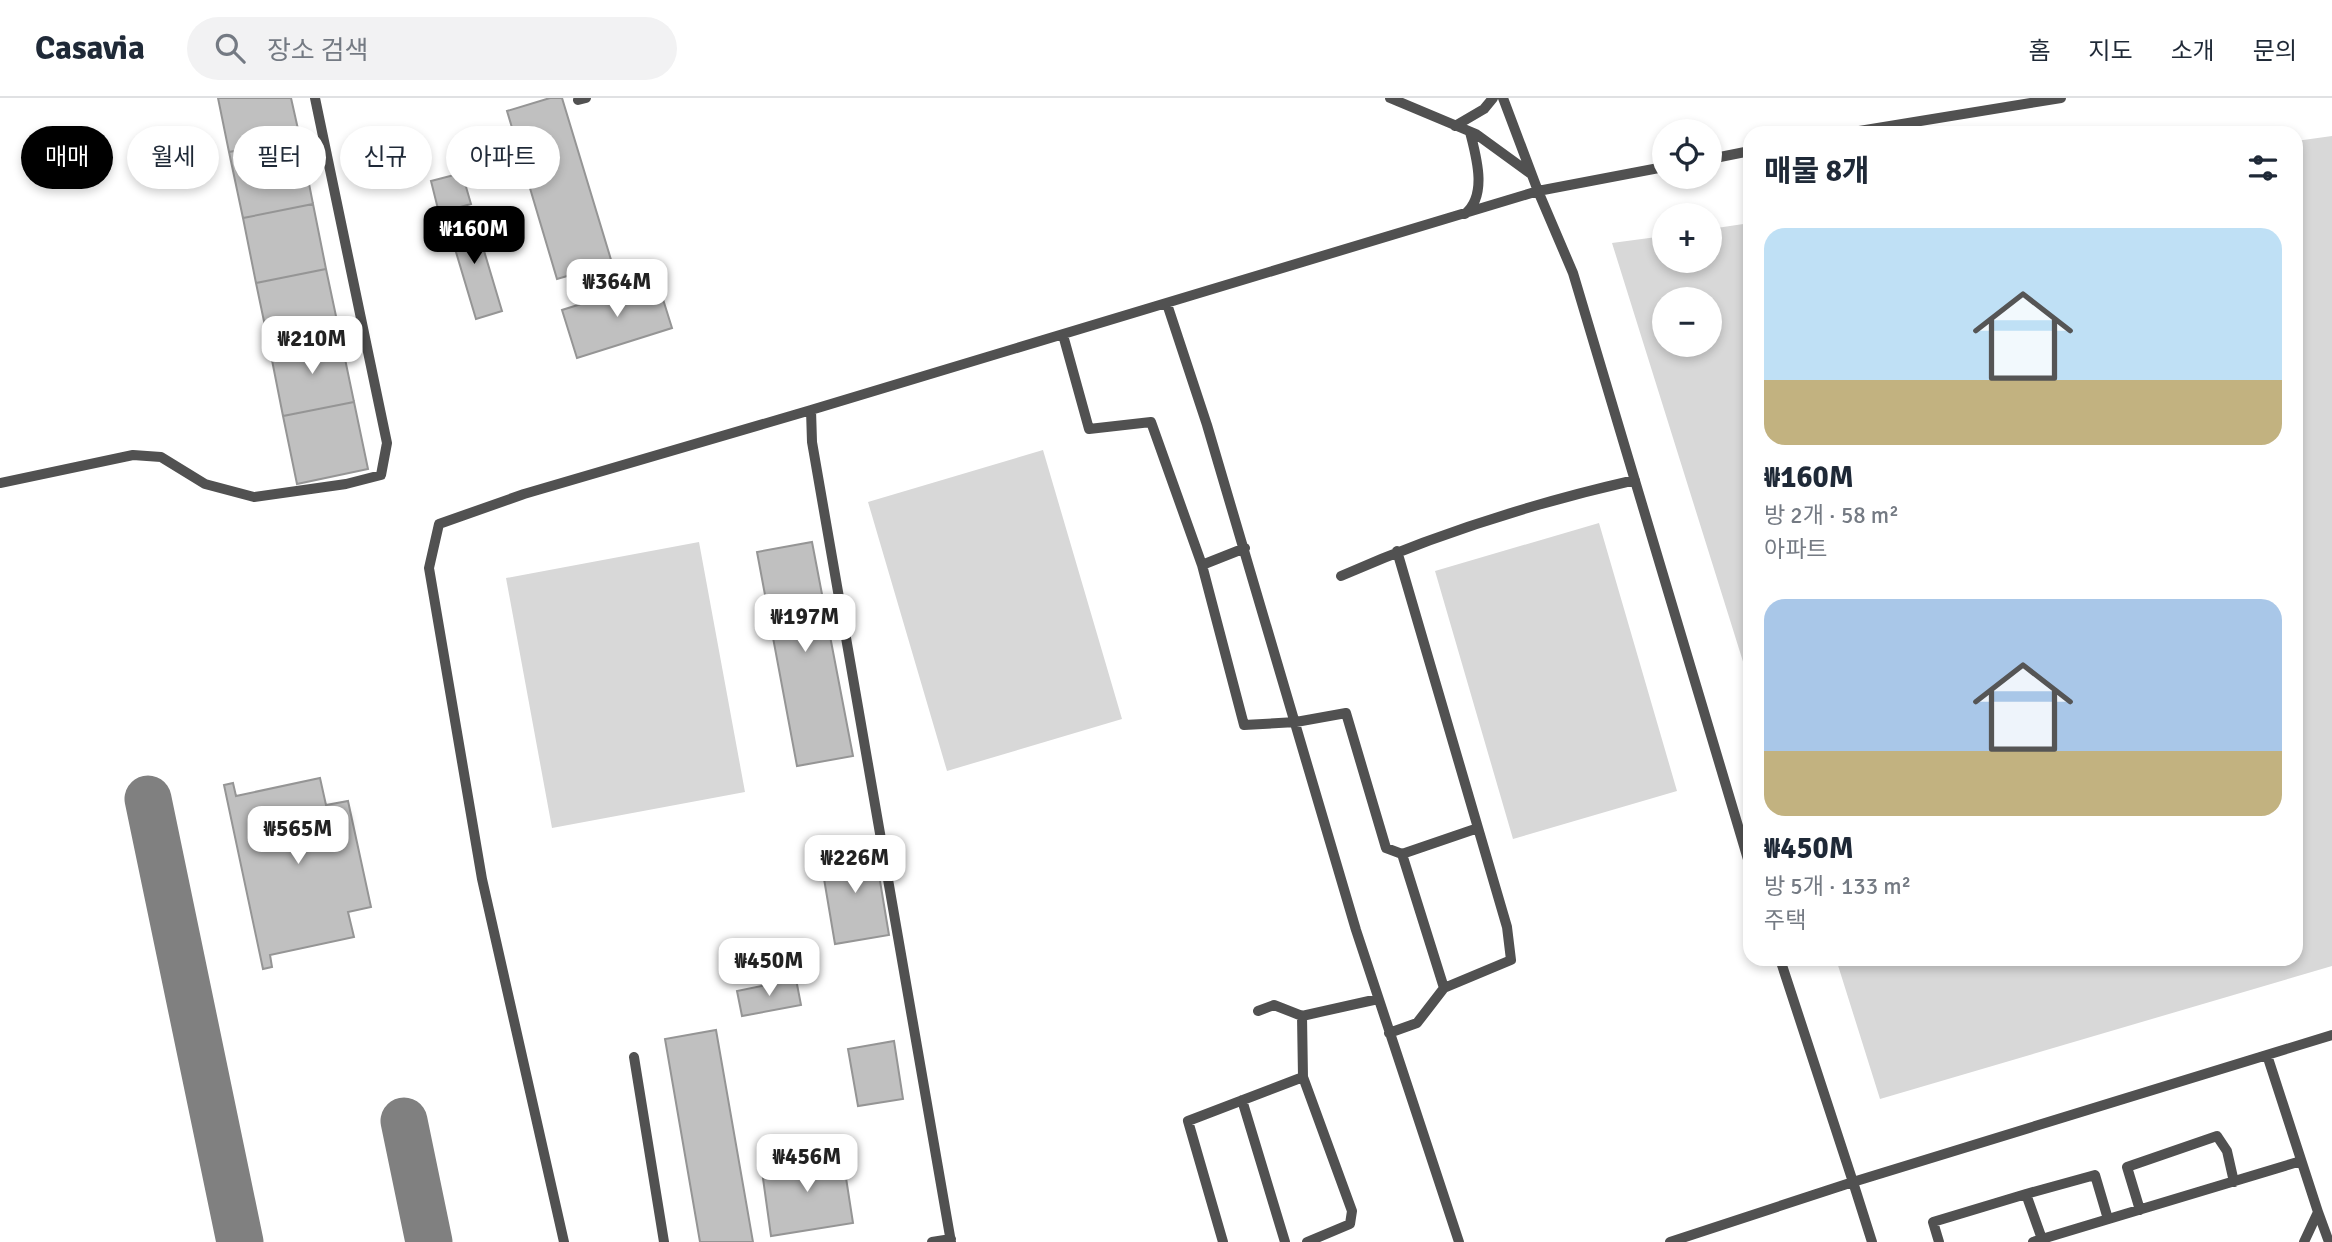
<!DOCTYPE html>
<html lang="ko">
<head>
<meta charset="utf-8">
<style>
  :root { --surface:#fff; --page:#f2f2f3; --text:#1f2937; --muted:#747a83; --line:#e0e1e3; --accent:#000 }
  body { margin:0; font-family:Signika,"Noto Sans KR",sans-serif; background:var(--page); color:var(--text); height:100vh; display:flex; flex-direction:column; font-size:26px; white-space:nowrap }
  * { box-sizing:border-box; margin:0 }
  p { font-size:23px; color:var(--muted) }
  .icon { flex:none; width:38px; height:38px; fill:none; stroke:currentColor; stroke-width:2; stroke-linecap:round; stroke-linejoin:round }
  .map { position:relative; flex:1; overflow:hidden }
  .drawer { position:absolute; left:1743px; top:28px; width:560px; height:840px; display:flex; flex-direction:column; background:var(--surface); border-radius:21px; box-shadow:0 4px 10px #0003 }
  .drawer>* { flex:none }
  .guide { position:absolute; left:21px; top:28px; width:665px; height:63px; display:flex; gap:14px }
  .tools { position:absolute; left:1652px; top:21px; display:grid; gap:14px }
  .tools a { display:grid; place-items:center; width:70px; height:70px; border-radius:50%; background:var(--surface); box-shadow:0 4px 10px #0003; font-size:35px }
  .price { position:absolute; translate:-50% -60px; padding:0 16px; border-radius:14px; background:#fff; color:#222; font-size:23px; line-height:46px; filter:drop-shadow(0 2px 4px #0008) }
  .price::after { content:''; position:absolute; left:50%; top:42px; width:21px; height:16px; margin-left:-10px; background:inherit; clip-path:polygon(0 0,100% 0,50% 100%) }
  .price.current { background:var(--accent); color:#fff }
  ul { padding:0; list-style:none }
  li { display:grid; align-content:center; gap:14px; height:371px; padding:0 21px }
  li span { display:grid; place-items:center; height:217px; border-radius:21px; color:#555 }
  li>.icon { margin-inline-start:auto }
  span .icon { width:126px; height:126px; fill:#fffc; stroke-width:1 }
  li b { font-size:30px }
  h2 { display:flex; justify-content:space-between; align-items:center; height:84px; padding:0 21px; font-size:30px }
  .tag { padding:0 24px; border-radius:32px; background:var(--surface); box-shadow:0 4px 10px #0003; font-size:24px; line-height:63px }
  .tag.current { background:var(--accent); color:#fff }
  header { display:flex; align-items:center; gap:42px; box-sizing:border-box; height:98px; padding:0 35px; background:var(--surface); border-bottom:2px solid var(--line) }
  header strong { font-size:33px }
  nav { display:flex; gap:38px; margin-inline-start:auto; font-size:24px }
  .search { width:490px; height:63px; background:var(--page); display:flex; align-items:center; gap:18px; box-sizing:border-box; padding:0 24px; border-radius:38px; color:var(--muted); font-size:26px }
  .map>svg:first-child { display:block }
  .green { fill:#d8d8d8; fill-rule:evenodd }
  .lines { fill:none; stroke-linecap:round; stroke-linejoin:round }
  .taxiway { stroke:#808080; stroke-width:47 }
  .building { fill:#c0c0c0; stroke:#959595; stroke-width:2 }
  .service { stroke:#515151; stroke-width:10 }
</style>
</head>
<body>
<header>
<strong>Casavia</strong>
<div class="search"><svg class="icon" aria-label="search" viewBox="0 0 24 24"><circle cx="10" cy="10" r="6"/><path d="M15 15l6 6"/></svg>장소 검색</div>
<nav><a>홈</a><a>지도</a><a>소개</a><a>문의</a></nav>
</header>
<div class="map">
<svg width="2332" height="1144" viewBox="0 0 2332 1144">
  <rect width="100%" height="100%" fill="#fff"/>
  <!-- green -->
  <path class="green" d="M2332,38V868L1880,1001L1836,861H2296V43Z
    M1750,125V586L1612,145L1664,138V163H1710V131ZM1664,201H1710V247H1664Z
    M1043,352L1122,621L947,673L868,404Z
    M1599,425L1677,693L1513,741L1435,473Z
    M699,444L745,694L552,730L506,480Z"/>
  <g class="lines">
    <!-- taxiway -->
    <path class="taxiway" d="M148,701L240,1144
      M404,1023L429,1144"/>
  </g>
  <!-- building -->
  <path class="building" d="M218,0H291L300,40L229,54Z
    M550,0H562L612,165L557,181L507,13Z
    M300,40L313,106L243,120L229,54Z
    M462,75L471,106L439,115L431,83Z
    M313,106L326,171L256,185L243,120Z
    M473,116L502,213L476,221L447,124Z
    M326,171L340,237L270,252L256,185Z
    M657,182L672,230L577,260L562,212Z
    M340,237L354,304L283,318L270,252Z
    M354,304L368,371L297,386L283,318Z
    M812,444L853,658L797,668L757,454Z
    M320,680L326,707L348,703L371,809L348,814L354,839L270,857L272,869L263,871L224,687L233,685L236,698Z
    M874,747L889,837L835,846L820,757Z
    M796,881L801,907L742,918L737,893Z
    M716,932L753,1144H700L665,941Z
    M894,943L903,1001L858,1008L848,951Z
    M842,1054L853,1125L771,1138L761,1066Z"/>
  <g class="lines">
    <!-- service -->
    <path class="service" d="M1390,0L1476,36L1531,76
      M578,2L586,0
      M1455,28L1484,11L1493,0
      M1847,35L2061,0
      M1710,61L1750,53
      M1664,69L1538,93L1573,175L1750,768
      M1465,116C1488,97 1476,58 1470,34
      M1167,206L1207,327L1356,832L1459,1144
      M1063,237L1089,331L1151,324L1202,467
      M0,385L133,357L161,359L205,386L254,399L346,386L381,377L387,345L315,0
      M1245,450L1202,467L1244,627L1296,624L1346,615L1386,750L1402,756
      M1341,478C1436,436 1534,405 1635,382
      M1780,861L1853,1084L2332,937
      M1444,890L1402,756L1478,730
      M1258,913L1274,907L1302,918L1378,901
      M1389,935L1417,925L1444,890L1511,862L1507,829L1397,453
      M2267,957L2318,1114L2304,1144
      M634,959L664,1144
      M1303,979L1352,1113L1350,1126L1307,1144
      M1242,1002L1285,1144
      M2140,1112L2127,1069L2217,1038L2227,1053L2234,1084
      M2318,1114L2329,1144
      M564,1144L482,781L429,470L439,426L524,396L811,312
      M932,1144L951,1141
      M951,1144L812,344L811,312L1538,93L1503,0
      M1223,1144L1188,1023L1303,979L1302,918
      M1670,1144L1853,1084L1872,1144
      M1939,1144L1933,1124L2026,1096
      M2033,1144L2042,1141L2026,1096L2095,1077L2108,1121
      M2042,1144V1141L2301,1063"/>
  </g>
</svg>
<div class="tools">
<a><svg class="icon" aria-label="locate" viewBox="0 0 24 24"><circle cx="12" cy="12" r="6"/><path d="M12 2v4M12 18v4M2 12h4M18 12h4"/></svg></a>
<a>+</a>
<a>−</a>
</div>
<b class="price current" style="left:474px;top:168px">₩160M</b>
<b class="price" style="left:617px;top:221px">₩364M</b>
<b class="price" style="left:312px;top:278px">₩210M</b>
<b class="price" style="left:805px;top:556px">₩197M</b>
<b class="price" style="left:298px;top:768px">₩565M</b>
<b class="price" style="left:855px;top:797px">₩226M</b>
<b class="price" style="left:769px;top:900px">₩450M</b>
<b class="price" style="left:807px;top:1096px">₩456M</b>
<div class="guide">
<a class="tag current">매매</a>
<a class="tag">월세</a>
<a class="tag">필터</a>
<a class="tag">신규</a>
<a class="tag">아파트</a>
</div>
<section class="drawer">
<h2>매물 8개<svg class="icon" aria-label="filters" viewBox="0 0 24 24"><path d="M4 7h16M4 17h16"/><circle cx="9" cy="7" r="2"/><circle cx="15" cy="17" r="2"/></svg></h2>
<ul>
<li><span style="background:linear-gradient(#bfe0f5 70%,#c2b280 0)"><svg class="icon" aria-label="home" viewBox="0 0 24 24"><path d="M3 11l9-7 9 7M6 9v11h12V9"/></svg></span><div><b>₩160M</b><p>방 2개 · 58 m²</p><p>아파트</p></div></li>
<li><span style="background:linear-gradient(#a9c7e8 70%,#c2b280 0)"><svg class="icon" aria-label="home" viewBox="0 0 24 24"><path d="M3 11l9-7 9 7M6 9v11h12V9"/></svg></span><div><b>₩450M</b><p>방 5개 · 133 m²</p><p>주택</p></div></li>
</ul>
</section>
</div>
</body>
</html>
